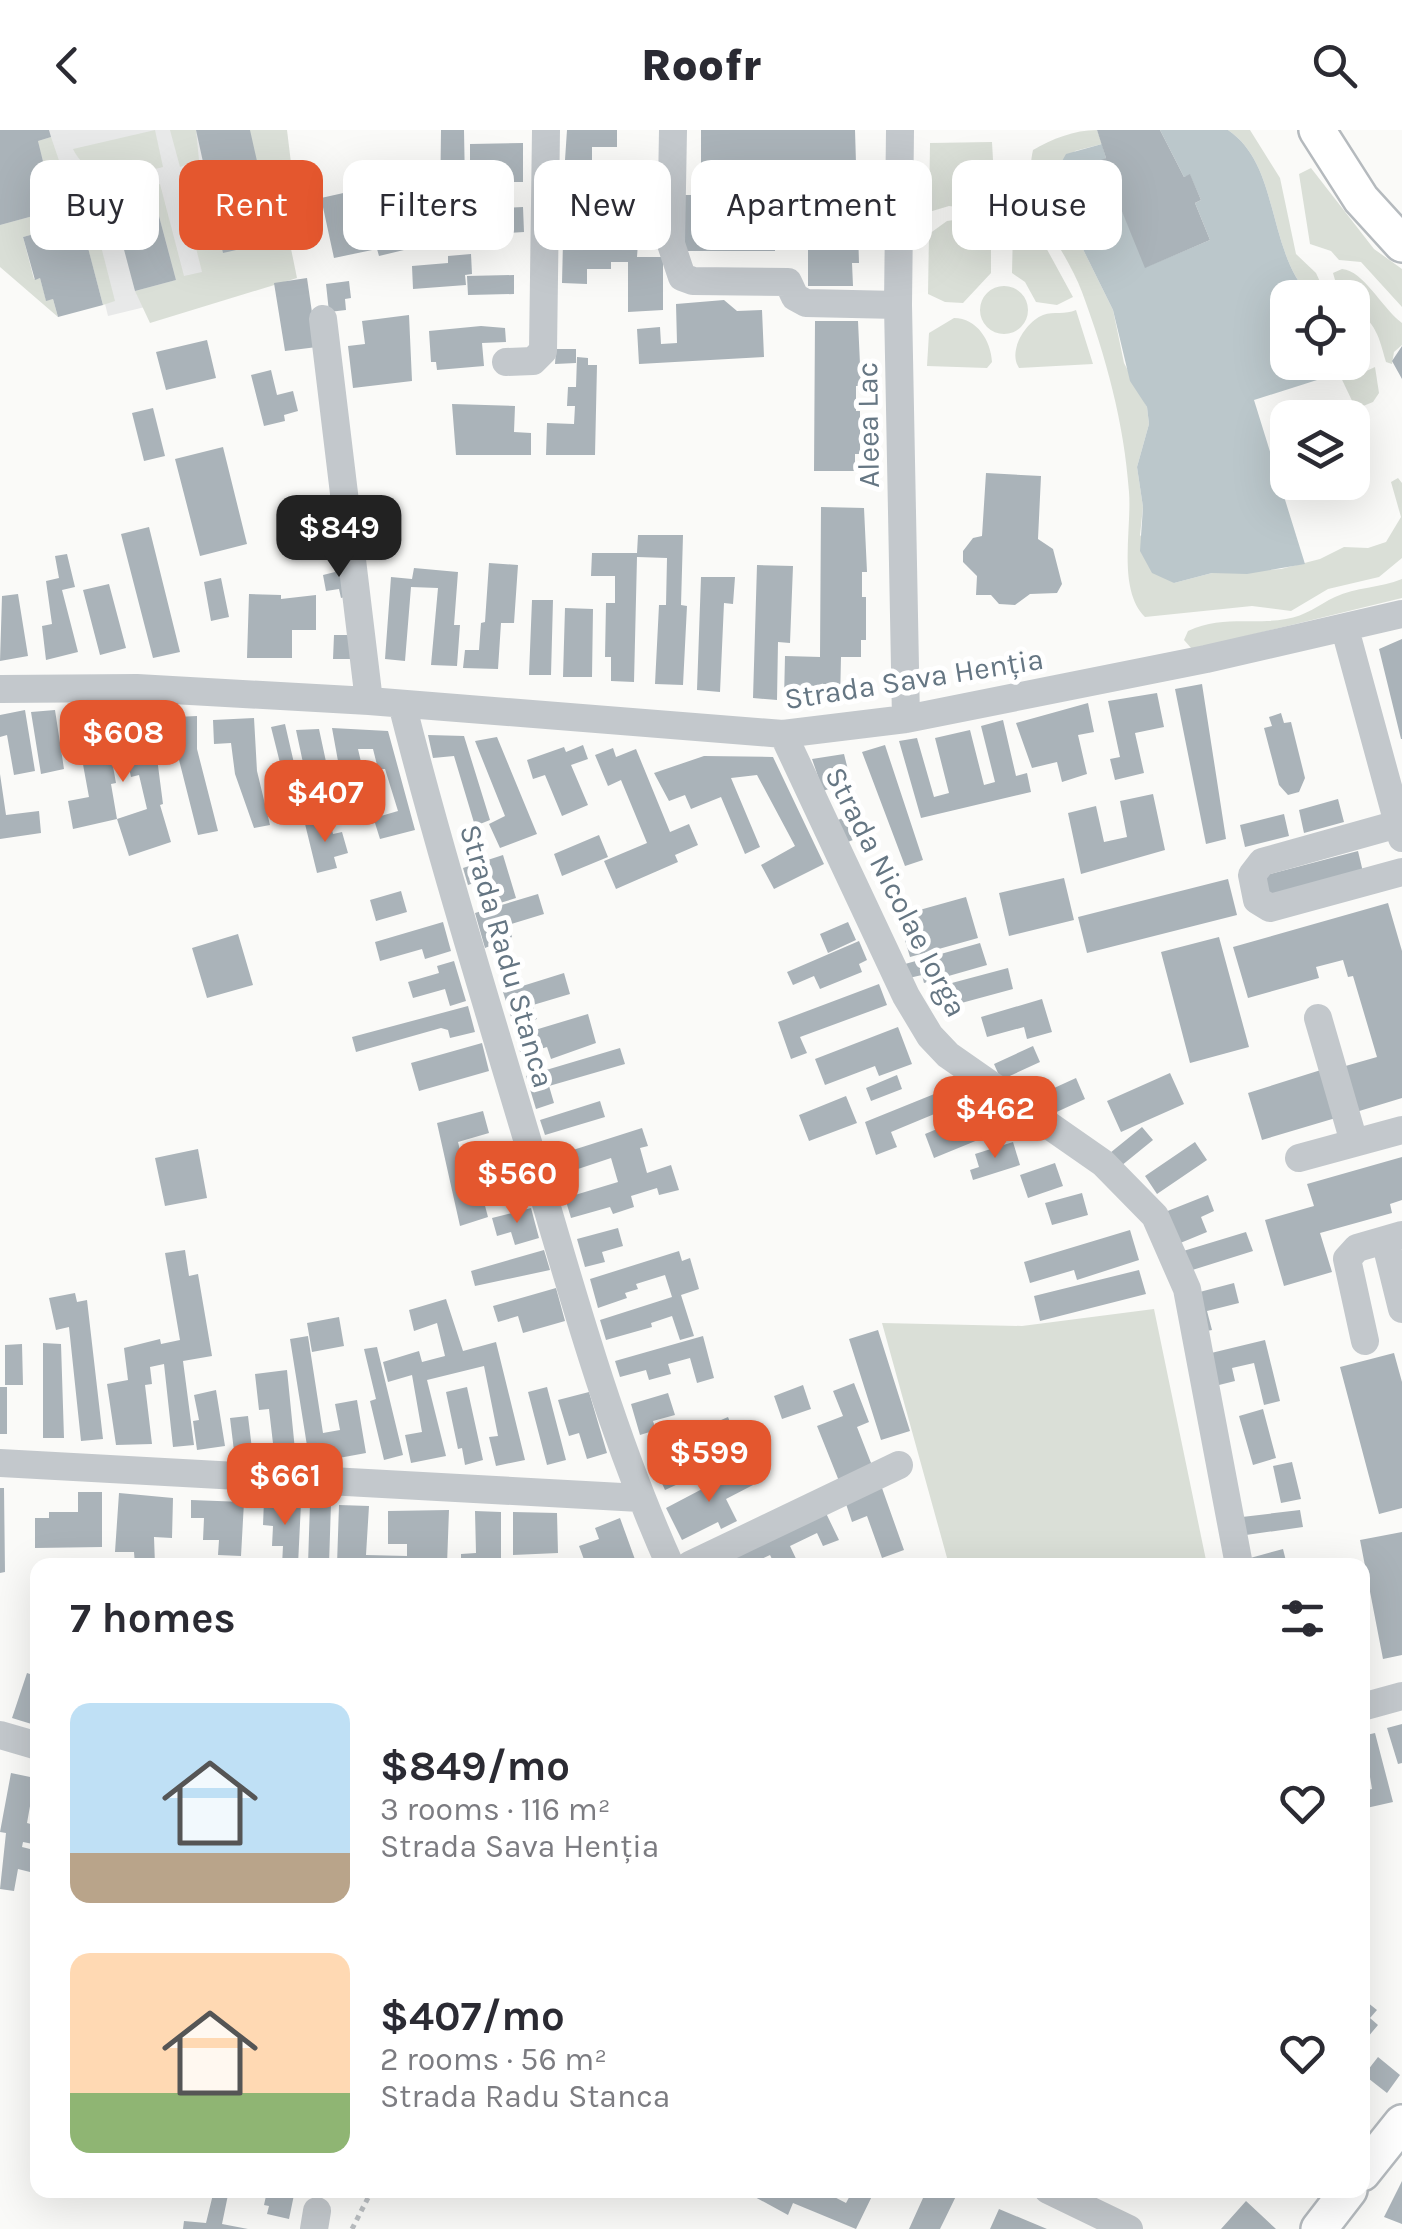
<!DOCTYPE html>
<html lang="en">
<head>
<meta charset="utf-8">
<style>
  :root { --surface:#fff; --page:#f7f7f7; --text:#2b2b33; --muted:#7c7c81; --accent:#e4572e }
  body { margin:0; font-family:Karla,sans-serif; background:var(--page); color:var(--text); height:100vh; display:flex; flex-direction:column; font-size:38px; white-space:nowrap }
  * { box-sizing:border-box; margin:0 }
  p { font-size:32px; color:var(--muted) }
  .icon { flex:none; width:55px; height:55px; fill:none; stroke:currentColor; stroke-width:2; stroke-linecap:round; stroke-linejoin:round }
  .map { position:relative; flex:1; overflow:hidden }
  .details { position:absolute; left:30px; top:1428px; width:1340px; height:640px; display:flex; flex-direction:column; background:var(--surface); border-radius:20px; box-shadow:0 10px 40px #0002 }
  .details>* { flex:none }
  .banner { position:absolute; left:30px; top:30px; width:1342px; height:90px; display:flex; gap:20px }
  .controls { position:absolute; left:1270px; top:150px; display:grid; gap:20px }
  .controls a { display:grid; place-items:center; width:100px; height:100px; border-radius:20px; background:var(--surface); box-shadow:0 10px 40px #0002; font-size:50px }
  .price { position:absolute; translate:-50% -85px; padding:0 22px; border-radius:20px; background:var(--accent); color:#fff; font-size:32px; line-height:65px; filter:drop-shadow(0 2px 5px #0008) }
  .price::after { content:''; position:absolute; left:50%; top:60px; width:30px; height:22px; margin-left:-15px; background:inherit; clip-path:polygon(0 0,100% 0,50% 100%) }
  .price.on { background:#222; color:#fff }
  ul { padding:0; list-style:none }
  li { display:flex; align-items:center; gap:30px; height:250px; padding:0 40px }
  li span { display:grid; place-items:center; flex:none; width:280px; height:200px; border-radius:20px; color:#555 }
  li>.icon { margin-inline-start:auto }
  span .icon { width:120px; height:120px; fill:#fffc; stroke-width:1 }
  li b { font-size:42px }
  h2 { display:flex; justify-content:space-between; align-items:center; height:120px; padding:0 40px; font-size:42px }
  .chip { padding:0 35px; border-radius:20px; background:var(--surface); box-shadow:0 10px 40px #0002; font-size:35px; line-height:90px }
  .chip.on { background:var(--accent); color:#fff }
  header { display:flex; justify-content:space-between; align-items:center; height:130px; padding:0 40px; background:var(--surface); font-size:45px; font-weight:800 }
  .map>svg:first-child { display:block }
  .built { fill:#e8e9e9 }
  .green { fill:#dadfd7 }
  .water { fill:#bbc7cb }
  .building { fill:#aab3b9; fill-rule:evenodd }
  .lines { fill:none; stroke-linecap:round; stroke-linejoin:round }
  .major-casing { stroke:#b5babe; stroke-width:40 }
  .path { stroke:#bbbfc2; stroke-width:5; stroke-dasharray:5 5; stroke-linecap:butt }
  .minor { stroke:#c3c8cc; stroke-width:28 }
  .major { stroke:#fff; stroke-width:35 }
  .labels { text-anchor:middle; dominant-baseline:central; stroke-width:10; stroke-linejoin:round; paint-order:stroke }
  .street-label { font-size:30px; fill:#657683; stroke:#fff }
</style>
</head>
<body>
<header><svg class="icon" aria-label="back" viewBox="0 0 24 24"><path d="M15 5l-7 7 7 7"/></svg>Roofr<svg class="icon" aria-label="search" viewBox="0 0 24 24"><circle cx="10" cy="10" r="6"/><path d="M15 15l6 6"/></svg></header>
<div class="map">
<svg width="1402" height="2099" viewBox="0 0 1402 2099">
  <rect width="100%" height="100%" fill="#fafaf8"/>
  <!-- built -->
  <path class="built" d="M0,0H262L289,142L108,186L84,88L0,111Z"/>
  <!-- green -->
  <path class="green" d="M155,0L163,37C129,46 92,57 73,19Z
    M170,0H196L199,30L180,37Z
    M250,0H287L300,107L289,109L297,148L150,193L135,161L176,150L151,56L160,54L184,146L202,142L181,58L183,52L197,43L207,48Z
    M1097,0L1102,14L1075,21L1056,51L1073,99L1113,180L1124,233L1147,277L1149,294L1137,337L1143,377L1140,405L1174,453L1212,443L1281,439L1320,429L1344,417L1368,418L1386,412L1401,387L1391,352L1398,348L1402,353V428L1379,447L1328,459L1291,481L1252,476L1145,487C1117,459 1132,399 1129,362C1124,292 1106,227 1082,162C1065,117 1021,70 1033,20C1052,9 1074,0 1097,0Z
    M1228,0H1250L1280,48L1296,124L1316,143L1327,167H1311C1266,121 1281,36 1228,0Z
    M51,7L68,57L73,64L82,66L93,85L115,171L103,175L81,92L23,107L34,149L40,148L46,170L53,169L58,187L0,137V95L55,80L38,11Z
    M992,12L995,66L986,81L949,76L929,82L930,13Z
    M1311,38L1374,119L1402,139V177L1361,132L1339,130L1331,121L1310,114L1299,44Z
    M976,87L991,97V143L963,173L945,172L928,164L929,104L947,91Z
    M1032,92L1073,167L1057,175L1036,172L1025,152L1012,143L1013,99Z
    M1342,139C1364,141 1381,177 1402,193V215L1394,222L1392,234L1386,232C1379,207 1376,192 1353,178L1352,168L1340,167L1333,143Z
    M980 180a24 24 0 1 1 48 0a24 24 0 1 1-48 0Z
    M1076,180L1093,234L1019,238C1007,220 1027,191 1043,185C1054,181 1065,185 1076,180Z
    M954,188C977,188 991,211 992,232L987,238L927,236L929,203Z
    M1353,188L1370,213L1355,221L1362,243L1375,237L1379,263L1373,272L1356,279L1334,233L1352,232Z
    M1402,449V468L1198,518L1192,519L1184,510L1188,501C1221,485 1252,495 1286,489C1306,486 1318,475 1335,467C1356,457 1380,458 1402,449Z
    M1154,1179L1207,1435H949L882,1193L1022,1196Z"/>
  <!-- water -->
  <path class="water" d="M1160,0H1228C1281,36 1266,121 1311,167L1288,168V232L1334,233L1339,243L1254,270L1305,434L1247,444L1212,443L1174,453L1152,443L1140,421L1143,377L1137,337L1149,294L1147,277L1130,251L1113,180L1073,99L1056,42L1066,24L1102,14L1106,28L1101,31L1146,137L1210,110L1195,73L1201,70L1190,45L1184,47Z"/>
  <!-- building -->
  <path class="building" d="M0,0H49L51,7L38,11L55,80L0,95Z
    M196,0H250L275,111L223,123Z
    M441,0H464L465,56H471V77L440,79Z
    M567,0H617V17H592V30H565Z
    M701,0H855L859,133H852L853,156H808V39L743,38L744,54H701Z
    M1097,0H1160L1184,47L1190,44L1201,70L1195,73L1210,110L1145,138L1101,30L1106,28Z
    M523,13V52H497V44H470V14Z
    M384,54L390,83L396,81L404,120L379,126L377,119L334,128L321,68Z
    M151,56L176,150L135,161L110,67Z
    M682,65H775V121H682Z
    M523,77L524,102L507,103V114L481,116L480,105L467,106L466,80Z
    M81,91L103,175L58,187L53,169L46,171L40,148L35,150L23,107Z
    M563,112L638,113L637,127H663V180L628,182V132H611V139H587V154L562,153Z
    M471,124L472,144L465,145L466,155L413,159L412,136L448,133V126Z
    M514,145V164L468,165L467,146Z
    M307,148L317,217L285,221L274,153Z
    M349,151L351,168L345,169L346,180L329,182L326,154Z
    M724,170L737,181L762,180L764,227L639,234L637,199L660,197L661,214L677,213L676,174Z
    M409,185L412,251L353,258L348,216L365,214L362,191Z
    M815,191H858L861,256H856V281H860V324H855V341H814Z
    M481,196L505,198L506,212L482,213L484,236L437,240L436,232H431L429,201Z
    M207,210L216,248L166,260L156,222Z
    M1402,216V249L1392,231Z
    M556,219H576V233L555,234Z
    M577,227L588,228V235H597L595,325H546L547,293L574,294L575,276H567L568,257H576Z
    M271,240L277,265L293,261L298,281L284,285L285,291L264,296L251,245Z
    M452,274L515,276L514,302L531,303V325H456Z
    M153,278L165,326L144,331L132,283Z
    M223,317L247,414L200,426L175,329Z
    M986,343L1041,346L1038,409L1053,419L1062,454L1057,463L1030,464L1015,475L999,474L991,465H976L977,446L963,432V421L973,408L982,406Z
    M821,377L864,378L867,442H862V467H866V510H861V527H841L840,572L784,570L785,526L820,527Z
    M149,397L180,522L153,528L121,404Z
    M638,405H683L681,475L687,476L683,555L655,554L659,475H666L667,428L637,427L634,552L611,551V527H605L606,473H615V446H591L592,423H637Z
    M67,424L75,457L62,460L78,522L46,530L42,496L52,494L46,451L59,448L55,426Z
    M347,431L351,465L341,468L339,459L326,461L323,445L335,442L333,433Z
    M489,433L518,435L514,493H501L498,539L463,538L465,520H479L481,493L485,492Z
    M757,435L793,436L790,513L778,512L777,570L753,568Z
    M414,438L458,442L454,495H460L457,536L431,535L438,458L411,457L405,531L385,529L391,447L412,449Z
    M701,447H735L733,474L724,473L720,562L697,560Z
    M221,448L229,487L211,491L204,452Z
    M109,454L126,518L100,525L83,460Z
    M18,464L28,526L0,531L2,466Z
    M249,464L281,465V469L316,465V500H292V528H247Z
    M532,470H553L551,545H529Z
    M565,478L593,479L592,547H563Z
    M334,505H353V529H333Z
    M1402,509V609H1401L1379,519Z
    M1202,554L1226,709L1206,714L1175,559Z
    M1157,563L1164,597L1135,603L1144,643L1115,650L1110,629L1120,627L1108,571Z
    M1088,573L1094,602L1078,605L1087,644L1062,652L1057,632L1032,638L1016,593Z
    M25,580L35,641L14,645L7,605L0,607V585Z
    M55,580L64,639L41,644L31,582Z
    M151,582L163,674L160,675L171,712L129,726L117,689L73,699L68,671L89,667L77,602L106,597L116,653L111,654L117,689L147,679L139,645L131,647L124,614L131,613L126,585Z
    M1281,583L1284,593L1291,592L1305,648L1299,662L1288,665L1279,655L1264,598L1272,596L1269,587Z
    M197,586V619L218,701L198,705L177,622L176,587Z
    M254,588L257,641L270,695L254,698L235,644L231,613L214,614L213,590Z
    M1003,590L1016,646L1027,643L1031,662L921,688L899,611L917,608L934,667L949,663L935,608L970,600L984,655L995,652L981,596Z
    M285,594L305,681L285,686L277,651L284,649L271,597Z
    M332,598L388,601L415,700L380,709L375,693L364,695L353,651L342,653ZM358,619H373L378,639H385L398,681L374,688Z
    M319,599L334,669L312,675L296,600Z
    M428,605L464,606L490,690L475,696L454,626L433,628Z
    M497,607L537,704L500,718L489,694L505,686L475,611Z
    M583,615L588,629L571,635L588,675L562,686L545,645L533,649L527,630L564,617L566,622Z
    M885,615L923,730L905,736L862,622Z
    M613,618L616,627L636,619L670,702L689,694L698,715L675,725L678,732L616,759L604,731L647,713L621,650L608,656L595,625Z
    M844,624L848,640L833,643L837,656L823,661L812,629Z
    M704,626L773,627L824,734L774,759L761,735L795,716L757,645L731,648L760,717L745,724L721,667L691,679L685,665L669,671L654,643Z
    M0,644L6,685L39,681L41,703L0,709Z
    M1153,664L1165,720L1081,744L1068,683L1096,676L1104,712L1127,707L1120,671Z
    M1338,669L1344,692L1304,703L1299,680Z
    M1284,684L1289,706L1245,717L1240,695Z
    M851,685L861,707L845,713L835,691Z
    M329,688L333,704L342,702L348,723L334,727L337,738L317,743L305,694Z
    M599,705L608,727L562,746L554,724Z
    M1358,721L1363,742L1268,767L1262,746Z
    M503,725L516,768L500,773L492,747L468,755L463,738Z
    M1064,748L1074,790L1009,806L999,763Z
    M1228,749L1237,785L1087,823L1078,787Z
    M401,761L407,782L376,791L370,770Z
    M538,764L544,784L508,795L512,807L485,818L475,783Z
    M966,767L978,808L910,827L898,786Z
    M1388,773L1402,821V968L1356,982L1342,937L1377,927L1353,846L1348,847L1343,830L1316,837L1319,848L1248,868L1233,817Z
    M443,792L451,821L425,829L422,819L380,831L375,812Z
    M848,792L856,810L828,823L820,804Z
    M238,804L253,855L207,868L192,818Z
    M1219,807L1249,917L1190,933L1161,822Z
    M859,811L867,830L859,834L862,842L820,859L814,846L793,855L787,842Z
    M980,813L987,835L924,853L922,845L909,848L905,834Z
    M454,831L466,871L450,876L445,859L413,868L408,852L439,843L437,836Z
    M1008,838L1013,859L954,875L948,854Z
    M564,843L570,864L533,875L537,889L514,896L503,862Z
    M879,854L887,875L800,907L807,923L791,929L778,892Z
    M1042,869L1052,902L1027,909L1024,897L987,907L981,887Z
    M468,876L475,902L450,908L448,900L441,898L356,922L352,907Z
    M588,884L596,913L551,929L547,917L521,925L515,906Z
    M898,897L912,934L879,946L875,936L825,955L815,929Z
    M482,913L489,941L419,961L411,933Z
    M1033,916L1040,932L1001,950L994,934Z
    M620,918L625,934L549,956L554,973L536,979L526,946Z
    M1324,939L1339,987L1262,1010L1248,963Z
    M1170,943L1184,974L1121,1002L1107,971Z
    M897,945L902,959L871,971L866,958Z
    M1076,948L1085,969L1050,985L1041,964Z
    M959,954L974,983L955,992L980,982L990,1005L934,1028L925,1004L949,994L944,980L891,1002L897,1017L876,1025L865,992Z
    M846,966L857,993L809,1011L799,985Z
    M600,971L605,987L545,1005L540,990Z
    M483,981L489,1003L458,1012L468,1052L518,1037L523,1060L484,1072L488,1087L460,1096L437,993Z
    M1142,997L1153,1010L1121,1036L1110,1023Z
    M642,998L648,1016L640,1018L647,1043L671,1035L679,1060L659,1065L657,1058L631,1066L634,1077L613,1084L610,1077L571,1088L565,1068L618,1052L611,1028L557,1046L551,1027Z
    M1013,1012L1020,1035L973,1050L970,1040L979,1037L975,1024Z
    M1195,1012L1207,1030L1157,1064L1145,1046Z
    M198,1019L207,1068L165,1076L155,1028Z
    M1402,1027V1070L1390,1074L1392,1083L1320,1103L1332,1142L1284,1156L1265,1090L1314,1076L1307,1054Z
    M1055,1033L1063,1056L1028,1068L1020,1045Z
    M1082,1063L1088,1085L1052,1095L1045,1073Z
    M1208,1065L1214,1081L1201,1087L1207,1102L1173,1116L1160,1084Z
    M531,1078L539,1108L515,1115L511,1102L497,1106L492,1088Z
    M618,1098L623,1116L602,1122L605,1132L585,1137L577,1109Z
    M1130,1100L1139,1130L1077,1150L1074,1140L1030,1153L1024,1132Z
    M1246,1102L1253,1121L1186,1142L1180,1122Z
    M185,1120L189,1146L198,1144L212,1226L183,1231L194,1315L173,1317L164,1234L150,1237L152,1254L145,1255L152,1314L116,1315L107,1254L128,1250L124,1218L160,1209L161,1214L180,1210L165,1123Z
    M544,1120L550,1140L475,1156L471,1141Z
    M679,1121L682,1131L690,1128L699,1159L681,1165L694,1206L680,1210L672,1186L651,1193L652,1197L606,1210L600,1190L672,1167L665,1145L636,1154L638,1159L625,1163L627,1168L598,1178L590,1149Z
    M1139,1140L1146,1164L1040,1191L1034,1166Z
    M1234,1153L1239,1173L1207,1181L1212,1200L1202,1202L1192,1164Z
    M556,1158L565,1191L523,1203L518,1186L498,1192L493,1176Z
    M75,1163L77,1172L87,1170L103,1309L81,1311L69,1197L56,1200L49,1168Z
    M446,1169L463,1221L496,1212L525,1330L496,1336L489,1307L498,1306L484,1236L427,1250L446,1326L411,1333L405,1305L422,1302L412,1245L388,1252L383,1232L419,1221L422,1232L445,1226L437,1193L414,1201L409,1180Z
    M339,1187L344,1216L312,1222L307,1193Z
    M878,1200L910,1301L881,1310L849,1209Z
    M308,1206L323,1303L340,1300L335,1274L357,1270L366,1323L328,1330L326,1319L308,1322L290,1209Z
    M703,1206L714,1248L697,1253L690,1228L668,1234L671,1244L649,1250L646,1240L620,1247L615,1231Z
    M1265,1210L1280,1271L1264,1275L1254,1233L1232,1238L1235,1251L1215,1256L1207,1224Z
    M43,1213L61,1214L64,1308H43Z
    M22,1214L23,1255H5V1215Z
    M377,1217L403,1325L384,1330L370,1271L376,1269L364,1219Z
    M1394,1223L1402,1252V1378L1379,1384L1340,1237Z
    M287,1240L295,1320L274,1322L269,1279L259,1280L255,1244Z
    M854,1253L869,1292L857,1297L873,1338L839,1351L817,1296L843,1286L833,1261Z
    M803,1255L811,1279L782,1289L774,1266Z
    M0,1257H7V1304H0Z
    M467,1257L483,1330L465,1335L462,1318L458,1319L446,1262Z
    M547,1257L566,1330L547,1335L528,1262Z
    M216,1260L225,1316L197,1320L193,1291L199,1290L194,1265Z
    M589,1262L607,1323L587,1329L579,1303L569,1306L558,1270Z
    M668,1263L675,1285L653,1291L656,1300L640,1305L631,1274Z
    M1263,1279L1276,1328L1253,1335L1239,1286Z
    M248,1286L252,1319L234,1321L230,1288Z
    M728,1287L734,1302L694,1321L704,1342L665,1360L648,1322Z
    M1292,1332L1301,1369L1281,1373L1273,1336Z
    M744,1337L753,1355L726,1369L737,1391L721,1399L718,1392L682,1410L666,1378Z
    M0,1358H4L5,1442L0,1443Z
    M882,1358L904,1420L882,1428L867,1386L852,1392L845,1371Z
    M78,1362H102V1417L35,1418V1388H49V1382H78Z
    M119,1363L173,1368L172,1408L154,1407L155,1435H135L134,1422H115Z
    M191,1370L244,1372L241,1426L218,1425L219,1410H203L204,1388H191Z
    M264,1370L301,1373L298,1435H282L283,1416H272L273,1396L263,1395Z
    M310,1373H331L329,1435H308Z
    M339,1375L369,1376L366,1425L407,1426V1414H388V1381L449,1380L447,1435H337Z
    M824,1379L839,1410L823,1416L817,1403L790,1416L799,1435H775L770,1425L749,1435H707Z
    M1300,1380L1303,1397L1246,1405L1242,1387Z
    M475,1381L501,1382V1435H461V1424L476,1423Z
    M513,1382L557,1383L558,1423L513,1425Z
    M620,1388L637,1435H586L579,1416L599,1409L595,1398Z
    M1402,1402V1525L1383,1529L1360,1410Z
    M1283,1419L1287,1435H1245L1243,1430Z
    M38,1534V1596L12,1588L27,1543L33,1545Z
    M1402,1594V1633L1398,1634L1387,1598Z
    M1375,1603L1393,1672L1362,1679V1661L1372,1659L1370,1647L1364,1649L1362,1645V1606Z
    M11,1643L35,1648L27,1693L38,1696V1715L23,1712L22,1717L38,1721V1744L18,1739L14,1761L0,1759L6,1703L0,1702Z
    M1362,1868L1377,1880L1370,1888L1378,1895L1362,1914Z
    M1378,1927L1400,1945L1387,1963L1364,1945Z
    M1402,2051V2094L1384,2087Z
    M214,2060H229L222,2094L248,2099H183L184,2091L206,2093Z
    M254,2060H295L289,2089L267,2084L269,2076L264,2075L266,2066Z
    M742,2060H821L846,2073L853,2060H875L856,2099L793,2073L788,2085Z
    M907,2060H959L940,2099H909L923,2068Z
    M1246,2071L1276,2099H1221Z
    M999,2079L1047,2099H990Z"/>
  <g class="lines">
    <defs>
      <path id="major" d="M1317,0L1361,69L1402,114
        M1362,2043L1402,1993
        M1319,2099L1349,2060"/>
    </defs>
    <!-- major casing -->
    <use href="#major" class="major-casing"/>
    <!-- path -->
    <path class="path" d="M352,2099L372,2060"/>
    <!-- minor -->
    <path class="minor" d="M673,0L671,114L682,147L693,151L788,152L795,167L806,173L898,175
      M900,0L898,175L906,589
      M323,189L369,571
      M506,232L533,231L543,221L546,0
      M1345,499L1402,708
      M0,559L137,558L369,571L783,604L906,589L1206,529L1402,484
      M402,574C440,724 486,871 530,1019C571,1159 610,1301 670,1435
      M783,604L906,866L930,906L948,925L1103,1033L1155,1086L1187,1159L1239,1435
      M1398,694L1262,732L1252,745L1257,770L1270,778L1402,742
      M1318,888L1354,1012
      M1299,1028L1402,1000
      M1385,1110L1402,1179
      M1365,1211L1347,1129L1357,1118L1402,1105
      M0,1333L640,1368
      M690,1435L899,1335
      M1362,1577L1402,1566
      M0,1605L38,1616
      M1048,2060L1129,2099
      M314,2099L317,2081"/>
    <!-- major -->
    <use href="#major" class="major"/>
  </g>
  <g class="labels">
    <!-- street labels -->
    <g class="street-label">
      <text transform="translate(868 295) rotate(-91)">Aleea Lac</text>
      <text transform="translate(914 549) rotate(-9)">Strada Sava Henția</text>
      <text transform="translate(896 762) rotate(63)">Strada Nicolae Iorga</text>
      <text transform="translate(507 826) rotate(74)">Strada Radu Stanca</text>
    </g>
  </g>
</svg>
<div class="controls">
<a><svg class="icon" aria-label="locate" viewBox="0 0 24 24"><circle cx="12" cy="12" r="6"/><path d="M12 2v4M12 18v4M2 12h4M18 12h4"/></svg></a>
<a><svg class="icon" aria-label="layers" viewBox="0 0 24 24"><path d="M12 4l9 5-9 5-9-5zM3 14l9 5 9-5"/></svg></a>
</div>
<b class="price on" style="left:339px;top:450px">$849</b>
<b class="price" style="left:123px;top:655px">$608</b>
<b class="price" style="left:325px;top:715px">$407</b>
<b class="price" style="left:995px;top:1031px">$462</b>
<b class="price" style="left:517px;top:1096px">$560</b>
<b class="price" style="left:709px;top:1375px">$599</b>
<b class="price" style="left:285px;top:1398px">$661</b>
<div class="banner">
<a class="chip">Buy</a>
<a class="chip on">Rent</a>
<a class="chip">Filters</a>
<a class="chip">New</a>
<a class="chip">Apartment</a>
<a class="chip">House</a>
</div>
<section class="details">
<h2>7 homes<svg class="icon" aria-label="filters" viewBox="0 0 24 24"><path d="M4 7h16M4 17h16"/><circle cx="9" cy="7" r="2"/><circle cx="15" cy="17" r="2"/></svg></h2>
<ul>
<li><span style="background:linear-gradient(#bfe0f5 75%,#b9a48a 0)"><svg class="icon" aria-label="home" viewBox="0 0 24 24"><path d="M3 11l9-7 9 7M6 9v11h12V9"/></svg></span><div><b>$849/mo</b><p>3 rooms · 116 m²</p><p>Strada Sava Henția</p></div><svg class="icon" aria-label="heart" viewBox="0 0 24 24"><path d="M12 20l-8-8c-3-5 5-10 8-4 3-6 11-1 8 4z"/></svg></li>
<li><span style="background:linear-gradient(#ffd9b3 70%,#8fb573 0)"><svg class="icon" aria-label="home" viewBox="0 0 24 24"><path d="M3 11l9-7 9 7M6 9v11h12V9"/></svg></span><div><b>$407/mo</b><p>2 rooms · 56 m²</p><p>Strada Radu Stanca</p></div><svg class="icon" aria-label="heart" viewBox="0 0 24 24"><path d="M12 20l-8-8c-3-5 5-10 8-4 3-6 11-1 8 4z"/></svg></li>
</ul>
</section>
</div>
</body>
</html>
